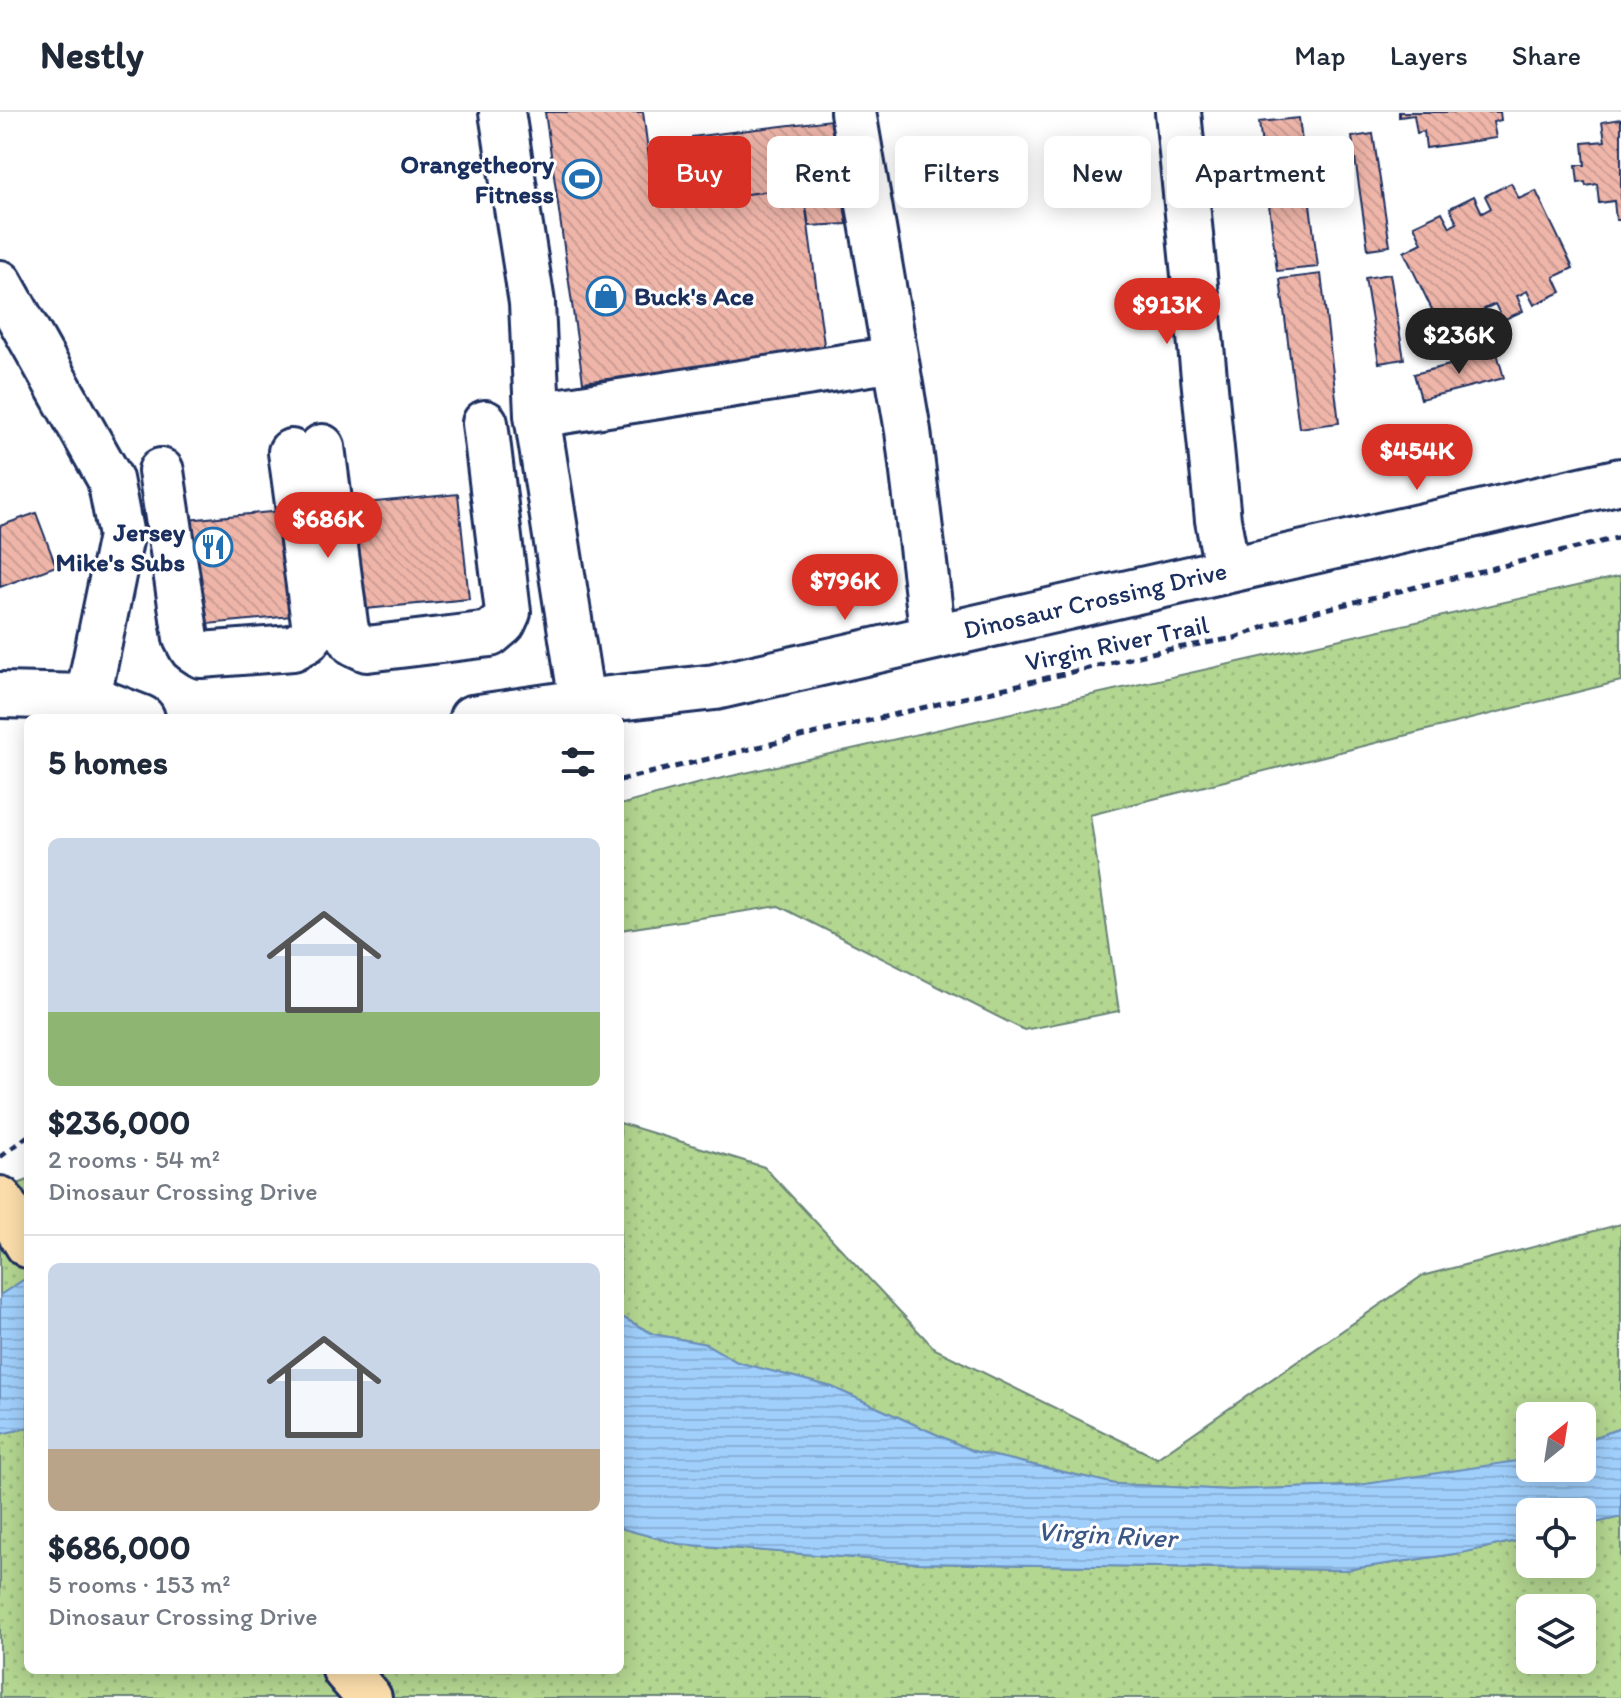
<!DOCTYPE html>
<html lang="en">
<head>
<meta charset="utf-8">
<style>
  :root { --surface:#fff; --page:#f6f6f7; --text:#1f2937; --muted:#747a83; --line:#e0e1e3; --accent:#d93025 }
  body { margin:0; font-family:Itim,sans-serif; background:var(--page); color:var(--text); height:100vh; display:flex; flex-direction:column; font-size:30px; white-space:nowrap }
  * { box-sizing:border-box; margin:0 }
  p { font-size:26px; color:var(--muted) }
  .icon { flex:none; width:44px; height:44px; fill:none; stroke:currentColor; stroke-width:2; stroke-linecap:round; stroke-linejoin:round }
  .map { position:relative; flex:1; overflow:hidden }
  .sheet { position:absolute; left:24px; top:602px; width:600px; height:960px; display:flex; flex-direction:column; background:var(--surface); border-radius:12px; box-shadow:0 4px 20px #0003 }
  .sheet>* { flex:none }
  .hud { position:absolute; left:648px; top:24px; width:760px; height:72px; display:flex; gap:16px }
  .needle { width:52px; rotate:30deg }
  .tools { position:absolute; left:1516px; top:1290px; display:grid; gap:16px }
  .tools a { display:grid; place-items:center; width:80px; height:80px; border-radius:12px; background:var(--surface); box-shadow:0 4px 20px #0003; font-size:40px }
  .price { position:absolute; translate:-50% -68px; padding:0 18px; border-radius:28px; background:var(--accent); color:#fff; font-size:26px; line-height:52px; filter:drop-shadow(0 2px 4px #0008) }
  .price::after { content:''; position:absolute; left:50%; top:48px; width:24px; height:18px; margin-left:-12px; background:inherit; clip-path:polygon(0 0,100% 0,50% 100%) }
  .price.on { background:#222; color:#fff }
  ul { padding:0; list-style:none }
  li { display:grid; align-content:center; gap:16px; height:424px; padding:0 24px }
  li+li { border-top:2px solid var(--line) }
  li span { display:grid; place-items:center; height:248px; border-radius:12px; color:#555 }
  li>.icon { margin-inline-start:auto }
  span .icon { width:144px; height:144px; fill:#fffc; stroke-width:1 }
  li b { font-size:34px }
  h2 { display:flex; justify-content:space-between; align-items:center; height:96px; padding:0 24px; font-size:34px }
  .pill { padding:0 28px; border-radius:12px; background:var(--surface); box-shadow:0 4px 20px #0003; font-size:28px; line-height:72px }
  .pill.on { background:var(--accent); color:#fff }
  header { display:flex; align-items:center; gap:48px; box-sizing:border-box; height:112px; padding:0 40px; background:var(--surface); border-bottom:2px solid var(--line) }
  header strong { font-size:38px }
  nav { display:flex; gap:44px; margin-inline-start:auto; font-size:28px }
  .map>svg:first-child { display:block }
  .grass { fill:url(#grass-dots); stroke:#678277; stroke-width:2; fill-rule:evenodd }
  .water { fill:url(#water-rules); stroke:#6b8fbc; stroke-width:2 }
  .building { fill:url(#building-back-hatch); stroke:#1b2f5e; stroke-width:2 }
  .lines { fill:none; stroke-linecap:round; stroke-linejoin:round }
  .minor-casing { stroke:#1b2f5e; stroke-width:50 }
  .major-casing { stroke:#1b2f5e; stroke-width:50 }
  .path { stroke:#1b2f5e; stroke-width:5; stroke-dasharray:8 6; stroke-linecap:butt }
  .minor { stroke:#fff; stroke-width:44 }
  .major { stroke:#fbddab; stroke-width:44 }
  .labels { text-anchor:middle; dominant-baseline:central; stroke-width:6; stroke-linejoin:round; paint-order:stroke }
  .poi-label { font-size:26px; font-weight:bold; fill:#1b2f5e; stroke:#fff; text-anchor:end }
  .street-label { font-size:26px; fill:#1b2f5e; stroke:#fff }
  .water-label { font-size:28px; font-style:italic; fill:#3c5785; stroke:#fff }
</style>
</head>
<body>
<header>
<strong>Nestly</strong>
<nav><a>Map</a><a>Layers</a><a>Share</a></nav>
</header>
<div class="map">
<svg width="1621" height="1586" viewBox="0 0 1621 1586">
  <defs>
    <pattern id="grass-dots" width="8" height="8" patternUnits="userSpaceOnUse" patternTransform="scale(2)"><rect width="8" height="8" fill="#b3d690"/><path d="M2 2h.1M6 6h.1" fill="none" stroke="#99b87f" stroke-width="1.8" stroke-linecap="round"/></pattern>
    <pattern id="water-rules" width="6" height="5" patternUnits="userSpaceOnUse" patternTransform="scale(2)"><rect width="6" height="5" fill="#a0cffb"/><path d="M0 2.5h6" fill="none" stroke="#89b2da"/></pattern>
    <pattern id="building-back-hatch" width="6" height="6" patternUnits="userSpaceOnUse" patternTransform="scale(2)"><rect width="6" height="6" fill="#efb5a9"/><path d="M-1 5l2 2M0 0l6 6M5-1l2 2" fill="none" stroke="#cc9c94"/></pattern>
  </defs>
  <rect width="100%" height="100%" fill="#fff"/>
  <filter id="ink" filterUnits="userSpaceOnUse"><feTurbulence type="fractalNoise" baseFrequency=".0125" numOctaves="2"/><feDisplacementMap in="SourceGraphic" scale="16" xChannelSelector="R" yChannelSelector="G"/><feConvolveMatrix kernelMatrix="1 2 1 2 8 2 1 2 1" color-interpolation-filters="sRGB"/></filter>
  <g filter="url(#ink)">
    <!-- grass -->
    <path class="grass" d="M1621,464V569L1090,703L1119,899L1024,918L779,794L620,818V693L696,672Z
      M620,1011L764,1055L935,1237L1157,1346L1422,1164L1621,1112V1316L1582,1330V1304H1530V1347L1522,1350L1353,1374L1229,1378L1115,1372L973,1339L832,1275L737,1250L706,1232L653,1222L620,1204Z
      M28,1068V1165L0,1183V1079Z
      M28,1316V1558H620V1416L679,1432L918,1451L1345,1458L1461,1441L1530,1426V1452H1582V1414L1621,1405V1586H0V1322ZM1530,1496H1582V1548H1530Z"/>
    <!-- water -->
    <path class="water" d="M28,1165V1316L0,1322V1183Z
      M620,1204L653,1222L706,1232L737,1250L832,1275L973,1339L1115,1372L1229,1378L1353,1374L1530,1347V1356H1582V1330L1621,1316V1405L1582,1414V1400H1530V1426L1461,1441L1345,1458L918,1451L679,1432L620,1416Z"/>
    <!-- building -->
    <path class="building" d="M545,0H643L655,93L803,75L825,240L583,270Z
      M1399,0H1500L1501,8L1493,10L1496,26L1426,36L1424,19L1417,21L1414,3L1399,5Z
      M1299,6L1318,155L1277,159L1259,10Z
      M1621,7V108H1616L1614,89L1599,91L1597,72L1586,74L1585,70L1578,71L1576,53H1585L1583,31L1605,29L1602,10Z
      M831,8L847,112L809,114L803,75L676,91L669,43L692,41V25Z
      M1373,22L1390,134L1368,137L1352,25Z
      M1511,71L1519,87L1536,79L1573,156L1554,165L1561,180L1534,193L1527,179L1517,184L1523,199L1503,208L1495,192L1484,197L1490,208L1466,219L1458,203L1439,212L1404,140L1422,131L1414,113L1442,100L1450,115L1457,111L1450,96L1474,84L1482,101L1491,96L1485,84Z
      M1321,162L1339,311L1299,316L1280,167Z
      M1390,162L1404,247L1379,251L1365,166Z
      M1497,241L1504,266L1421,287L1414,262Z
      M458,382L469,487L197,513L187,408Z
      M36,401L56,454L0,475V414Z"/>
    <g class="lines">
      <defs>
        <path id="minor" d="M502,0L532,191L537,303L582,590
          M853,0L908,319L933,525
          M1178,0L1218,408L1227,457
          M0,171L110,367L121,424L88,585
          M537,303L895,247
          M322,335L346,519L354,531L367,537L490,522L503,511L508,500L485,311
          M161,359L186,526L192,537L201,543L293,536L306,529L315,518L291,340
          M0,583L88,585L142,606
          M472,606L582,590L715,575L1621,369"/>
        <path id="major" d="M0,1087L28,1133
          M345,1558L369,1586"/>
      </defs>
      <!-- minor casing -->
      <use href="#minor" class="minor-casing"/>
      <!-- major casing -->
      <use href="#major" class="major-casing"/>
      <!-- path -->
      <path class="path" d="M620,668L1160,539L1235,526L1289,506L1621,425
        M0,1045L28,1024"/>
      <!-- minor -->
      <use href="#minor" class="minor"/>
      <!-- major -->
      <use href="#major" class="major"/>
    </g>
  </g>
  <!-- icons -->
  <defs>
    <symbol id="stadium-ring" viewBox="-11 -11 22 22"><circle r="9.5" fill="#fff" stroke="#1f6fb2" stroke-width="1.5"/><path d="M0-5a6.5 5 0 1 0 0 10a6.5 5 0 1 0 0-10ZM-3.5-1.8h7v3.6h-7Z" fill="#1f6fb2"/></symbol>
    <symbol id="shop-ring" viewBox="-11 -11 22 22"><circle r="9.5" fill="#fff" stroke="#1f6fb2" stroke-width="1.5"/><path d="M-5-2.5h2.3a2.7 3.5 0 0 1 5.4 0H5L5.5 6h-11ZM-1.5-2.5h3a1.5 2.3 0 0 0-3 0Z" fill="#1f6fb2"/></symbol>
    <symbol id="restaurant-ring" viewBox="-11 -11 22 22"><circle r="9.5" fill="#fff" stroke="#1f6fb2" stroke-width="1.5"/><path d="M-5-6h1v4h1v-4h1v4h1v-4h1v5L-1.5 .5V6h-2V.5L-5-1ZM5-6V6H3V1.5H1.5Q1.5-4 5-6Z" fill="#1f6fb2"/></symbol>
  </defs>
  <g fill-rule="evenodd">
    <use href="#stadium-ring" x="560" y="45" width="44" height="44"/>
    <use href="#shop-ring" x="584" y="162" width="44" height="44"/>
    <use href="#restaurant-ring" x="191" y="413" width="44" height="44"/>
  </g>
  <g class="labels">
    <!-- poi labels -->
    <g class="poi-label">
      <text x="554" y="52">Orangetheory<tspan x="554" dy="30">Fitness</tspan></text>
      <text x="634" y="184" text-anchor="start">Buck's Ace</text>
      <text x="185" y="420">Jersey<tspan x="185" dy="30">Mike's Subs</tspan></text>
    </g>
    <!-- street labels -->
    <g class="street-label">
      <text transform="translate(1095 488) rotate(-13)">Dinosaur Crossing Drive</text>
      <text transform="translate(1117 531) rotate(-12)">Virgin River Trail</text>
    </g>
    <!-- water labels -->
    <g class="water-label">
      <text transform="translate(1107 1422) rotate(3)">Virgin River</text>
    </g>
  </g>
</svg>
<div class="tools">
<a><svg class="needle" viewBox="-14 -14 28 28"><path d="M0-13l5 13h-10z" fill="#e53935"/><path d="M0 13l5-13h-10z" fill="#747a83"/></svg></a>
<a><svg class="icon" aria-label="locate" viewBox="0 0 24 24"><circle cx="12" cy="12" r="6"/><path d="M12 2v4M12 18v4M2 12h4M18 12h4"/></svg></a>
<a><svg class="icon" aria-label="layers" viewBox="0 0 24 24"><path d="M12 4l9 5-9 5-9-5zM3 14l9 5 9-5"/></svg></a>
</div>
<b class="price" style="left:1167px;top:234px">$913K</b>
<b class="price on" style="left:1459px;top:264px">$236K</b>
<b class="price" style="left:1417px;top:380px">$454K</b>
<b class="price" style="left:328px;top:448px">$686K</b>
<b class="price" style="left:845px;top:510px">$796K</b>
<div class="hud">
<a class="pill on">Buy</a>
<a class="pill">Rent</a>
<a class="pill">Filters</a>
<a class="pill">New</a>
<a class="pill">Apartment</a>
</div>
<section class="sheet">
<h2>5 homes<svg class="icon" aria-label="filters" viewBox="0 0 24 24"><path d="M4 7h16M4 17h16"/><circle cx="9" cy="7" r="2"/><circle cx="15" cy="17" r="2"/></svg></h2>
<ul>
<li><span style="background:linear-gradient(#c9d6e8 70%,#8fb573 0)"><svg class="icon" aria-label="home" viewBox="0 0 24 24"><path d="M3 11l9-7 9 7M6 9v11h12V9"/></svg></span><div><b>$236,000</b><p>2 rooms · 54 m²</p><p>Dinosaur Crossing Drive</p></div></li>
<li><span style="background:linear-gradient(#c9d6e8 75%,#b9a48a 0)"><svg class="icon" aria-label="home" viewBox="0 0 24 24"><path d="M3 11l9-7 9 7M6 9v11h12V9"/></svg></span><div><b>$686,000</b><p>5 rooms · 153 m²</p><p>Dinosaur Crossing Drive</p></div></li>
</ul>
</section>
</div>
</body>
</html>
